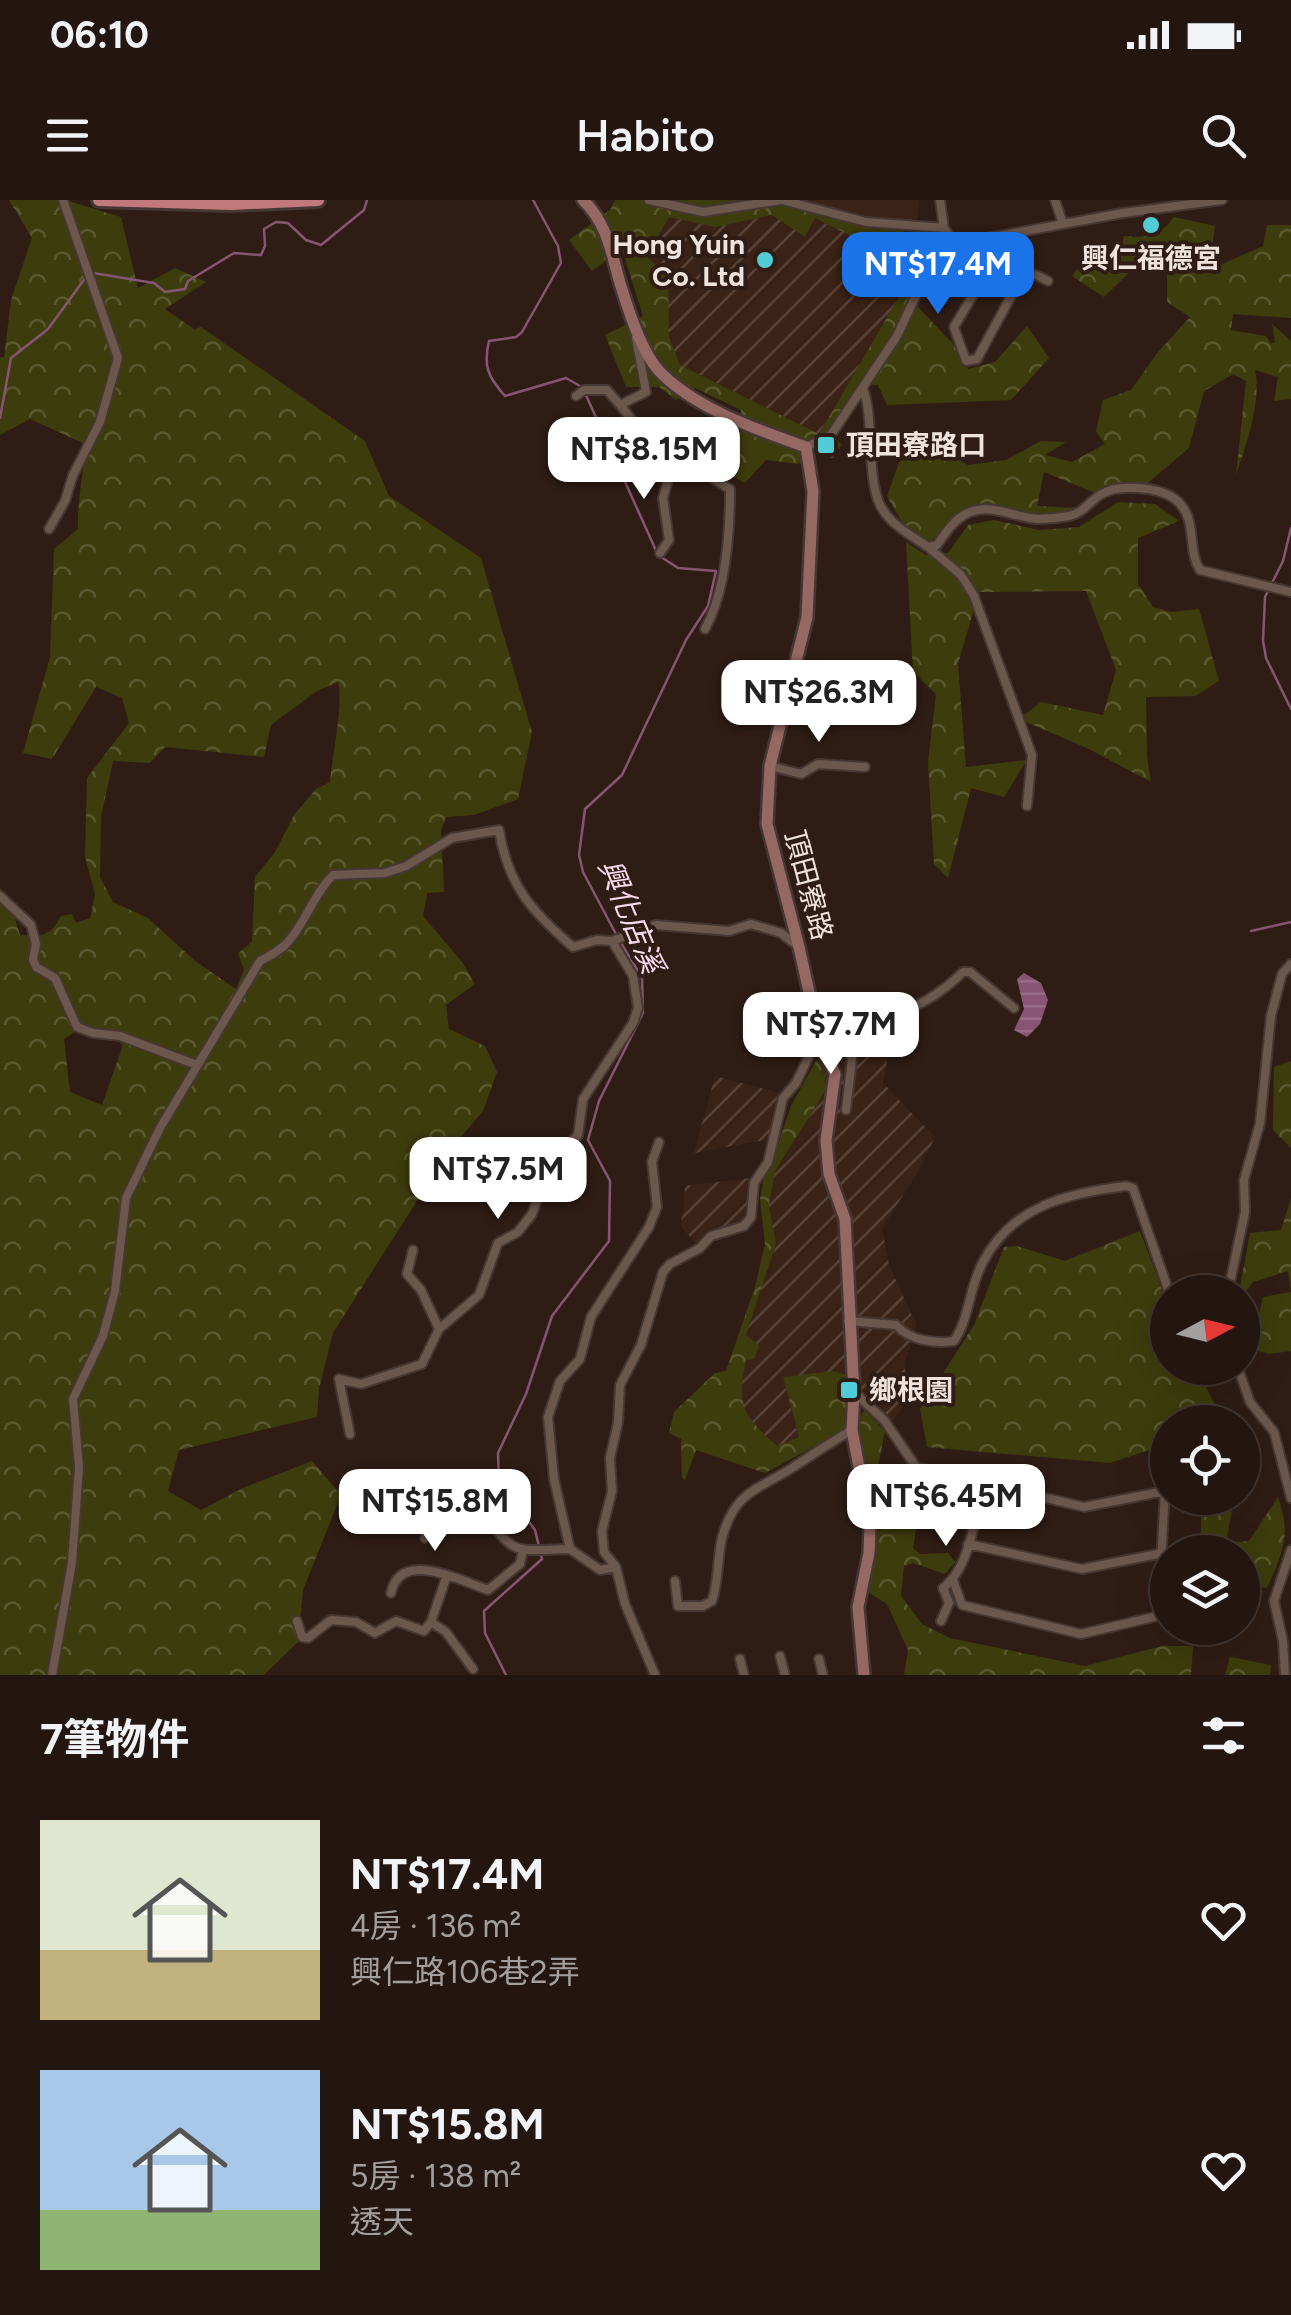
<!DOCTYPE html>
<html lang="zh-TW">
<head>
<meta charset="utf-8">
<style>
  :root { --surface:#231610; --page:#2f231e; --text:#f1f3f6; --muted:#a39f9f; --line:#403530; --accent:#1a73e8 }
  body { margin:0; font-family:Figtree,"Noto Sans TC",sans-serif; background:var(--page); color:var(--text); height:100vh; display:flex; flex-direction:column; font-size:38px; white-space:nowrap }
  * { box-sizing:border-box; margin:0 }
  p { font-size:32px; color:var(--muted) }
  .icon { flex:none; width:55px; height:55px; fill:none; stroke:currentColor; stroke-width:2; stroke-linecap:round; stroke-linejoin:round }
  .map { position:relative; height:1475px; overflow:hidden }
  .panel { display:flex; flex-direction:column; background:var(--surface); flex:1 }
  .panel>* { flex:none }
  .needle { width:65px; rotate:83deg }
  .tools { position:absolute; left:1150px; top:1075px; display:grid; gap:20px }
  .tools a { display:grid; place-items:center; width:110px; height:110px; border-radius:50%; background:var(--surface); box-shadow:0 10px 40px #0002,0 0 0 2px var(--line); font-size:50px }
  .price { position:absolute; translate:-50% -85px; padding:0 22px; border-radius:20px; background:#fff; color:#222; font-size:32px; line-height:65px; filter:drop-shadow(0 2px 5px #0008) }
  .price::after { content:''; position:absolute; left:50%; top:60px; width:30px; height:22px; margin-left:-15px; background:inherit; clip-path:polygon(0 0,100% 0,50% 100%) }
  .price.selected { background:var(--accent); color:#fff }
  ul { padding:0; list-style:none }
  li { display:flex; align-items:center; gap:30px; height:250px; padding:0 40px }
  li span { display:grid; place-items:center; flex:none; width:280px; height:200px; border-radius:0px; color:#555 }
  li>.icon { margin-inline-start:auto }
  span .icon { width:120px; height:120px; fill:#fffc; stroke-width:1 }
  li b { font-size:42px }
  h2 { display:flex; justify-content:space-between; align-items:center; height:120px; padding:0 40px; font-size:42px }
  .status { display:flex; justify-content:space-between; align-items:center; height:70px; padding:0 50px; background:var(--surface); direction:ltr }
  .status svg { height:28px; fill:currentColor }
  header { display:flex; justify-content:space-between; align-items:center; height:130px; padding:0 40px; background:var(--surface); font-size:45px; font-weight:600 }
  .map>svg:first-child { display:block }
  .built { fill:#3a2216 }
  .industrial { fill:url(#industrial-furrows) }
  .forest { fill:url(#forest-crowns); fill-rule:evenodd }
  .park { fill:url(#park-dots) }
  .water { fill:url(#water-rules) }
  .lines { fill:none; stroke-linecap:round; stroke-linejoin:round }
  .stream { stroke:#885474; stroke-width:2.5 }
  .street-casing { stroke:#463732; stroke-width:12 }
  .secondary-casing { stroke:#463732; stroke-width:16 }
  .primary-casing { stroke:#463732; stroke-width:18 }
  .street { stroke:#6c574d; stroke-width:8 }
  .secondary { stroke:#966864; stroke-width:11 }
  .primary { stroke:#c1797b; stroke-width:12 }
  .poi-dot { fill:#52ccd6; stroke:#2f1d15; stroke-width:4 }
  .labels { text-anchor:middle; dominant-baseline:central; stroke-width:8; stroke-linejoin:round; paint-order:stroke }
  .poi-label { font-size:28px; font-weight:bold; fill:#f0e3de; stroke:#2f1d15; text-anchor:start }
  .street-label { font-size:28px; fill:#f0e3de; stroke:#2f1d15 }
  .water-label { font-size:30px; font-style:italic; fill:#fbd9ec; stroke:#2f1d15 }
</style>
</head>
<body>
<div class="status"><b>06:10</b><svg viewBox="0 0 49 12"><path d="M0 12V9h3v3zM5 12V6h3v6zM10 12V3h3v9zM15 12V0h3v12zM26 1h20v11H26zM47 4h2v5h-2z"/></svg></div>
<header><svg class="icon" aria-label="menu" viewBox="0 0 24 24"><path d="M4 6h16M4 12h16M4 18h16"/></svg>Habito<svg class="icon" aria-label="search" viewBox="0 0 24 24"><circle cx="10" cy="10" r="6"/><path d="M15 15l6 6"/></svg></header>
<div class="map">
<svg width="1291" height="1475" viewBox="0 0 1291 1475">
  <defs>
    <pattern id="industrial-furrows" width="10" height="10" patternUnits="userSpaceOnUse" patternTransform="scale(2.5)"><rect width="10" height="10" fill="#3a2216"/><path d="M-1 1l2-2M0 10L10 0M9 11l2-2" fill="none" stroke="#574237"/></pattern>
    <pattern id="forest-crowns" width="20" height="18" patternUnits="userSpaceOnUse" patternTransform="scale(2.5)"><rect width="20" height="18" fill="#3d3c0c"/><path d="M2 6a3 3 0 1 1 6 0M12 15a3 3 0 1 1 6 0" fill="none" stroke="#59582f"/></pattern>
    <pattern id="park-dots" width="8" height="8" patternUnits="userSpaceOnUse" patternTransform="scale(2.5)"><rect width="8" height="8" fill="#3d3c0c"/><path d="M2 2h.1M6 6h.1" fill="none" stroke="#59582f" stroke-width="1.8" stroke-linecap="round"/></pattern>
    <pattern id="water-rules" width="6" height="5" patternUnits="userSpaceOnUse" patternTransform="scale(2.5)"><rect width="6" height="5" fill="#885474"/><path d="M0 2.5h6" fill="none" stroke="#996c87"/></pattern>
  </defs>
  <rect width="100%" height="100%" fill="#2f1d15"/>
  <!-- built -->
  <path class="built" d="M801,0H920L917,22L874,18Z"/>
  <!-- industrial -->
  <path class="industrial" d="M772,15L815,18L851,36L842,58L900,95L819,234L680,165L669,138L666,108L645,57L669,16L715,27Z
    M878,806L892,834L883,883L935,937L917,974L882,1028L889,1065L916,1124L905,1163L906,1203L885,1231L850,1197L783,1177L799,1238L777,1247L743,1214L740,1188L746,1160V1135L776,1045L769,1005L775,971L826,890L819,813Z
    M715,876L780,893L770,939L694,953Z
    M750,978L749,1014L742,1024L707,1037L697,1045L681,1026L685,986Z"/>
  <!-- forest -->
  <path class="forest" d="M9,0H65L121,17L138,88L175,68L206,82L165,109L194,129L201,127L365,241L389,296L481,358L532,532L518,599L474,615L446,617L441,630L444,692L427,693L423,716L462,762L475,784L446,805L449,829L485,846L497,872L483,911L448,952L333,1133L319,1189L317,1217L179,1250L168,1291L201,1310L245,1287L312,1261L341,1295L303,1390L298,1442L264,1475H0V688L8,697L20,735C42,737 51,736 61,716L72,714L76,723L90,718L95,694L85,657L87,578L129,523L122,498L96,487L52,559L23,553L50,457L54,349L78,329C77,300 84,273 85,244L30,219L0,235V157L4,158L11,100L32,38ZM338,482C344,500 332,558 330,582L316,589L294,615L275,652L255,677L252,742L238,753L244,770L236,789L195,761L148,718L113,702L100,677L101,617L113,561L150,563L165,547L264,557L271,525L317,491ZM83,826L103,830L123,845L102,905L70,892L64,839Z
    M615,0H737L741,8L782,3L879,28L874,52L897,57V85L955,146L968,169L995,162L1027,126L1049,158L1011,200L887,205L878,185L859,184L832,229L841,245L833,258L813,253L798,264L766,260L745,283L724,272L739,247L741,210L695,188L676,200L659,187H626L605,135L643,116L622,49L592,71L569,40L610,10ZM772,15L805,37L815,18L851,36L841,58L900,95L819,234L680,165L669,137L668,74L646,57L669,17L715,27Z
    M1174,17L1215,26L1209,70L1263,46L1267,25H1291V118L1233,114L1231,130L1266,136L1271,144L1275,142L1272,124L1291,141V199L1274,201L1278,177L1255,170C1262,199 1246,247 1236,275L1246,181L1233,174L1204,191L1189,248L1143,287L1095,293L1044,272L1037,306L1079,308L1072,314H1021L991,304L962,313L931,341L909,334L887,296L905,246L922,241L968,265L1006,260L1041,241L1066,242L1045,255L1072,262L1105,244L1096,231L1103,200L1131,190L1158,152L1190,117L1167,102V72L1139,63L1104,97L1072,76L1083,61L1118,59L1124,36C1148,38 1159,37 1174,17Z
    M1118,302L1155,304L1179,321L1138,338V384L1153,407L1171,412L1199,409L1219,481L1195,496L1146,497L1147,557L1151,582L1087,548L1019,519L1041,502L1103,515L1116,470L1086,391L979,392L958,464L966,567L1027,560L1004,597L971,588L948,678L934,664L928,562L936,494L913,472L906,342L926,355L948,353L968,325L994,320L1039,330L1079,327Z
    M817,859L824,864L826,890L775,971L769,1005L776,1044L746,1135L759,1146L754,1159L746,1160C736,1207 743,1215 777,1246L799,1237L783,1177L833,1171L847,1175L850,1197L846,1229L765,1273L696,1250L685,1280L682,1278L681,1239L669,1233L674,1212L715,1173L726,1171L755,1087L765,1044L760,999L764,976L774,957L791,906Z
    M1291,861V948L1273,930L1274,867Z
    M1291,998V1151L1269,1154L1251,1149L1263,1097L1291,1092L1288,1071L1253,1082L1243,1095L1239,1092L1250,1033L1281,1030Z
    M1140,1031L1167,1103L1168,1168H1196L1224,1222H1168L1167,1244L1110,1263L927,1247L920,1209L974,1125L1004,1047L1017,1046L1065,1061Z
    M864,1210L885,1231L874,1286C861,1267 852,1229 864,1210Z
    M904,1279L919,1291V1311L913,1348L920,1354L948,1353L955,1362L945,1374L913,1363L904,1366L901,1396L922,1424L950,1438L1085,1466L1162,1446H1193L1191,1475H904L908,1450L887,1404L869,1393L876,1345L875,1312L891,1302L895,1285Z
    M1278,1297C1291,1334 1284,1351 1267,1388L1243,1384L1242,1352H1200L1202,1298H1234L1226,1343L1249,1341Z
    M1230,1457L1271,1465L1270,1475H1225Z"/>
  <!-- park -->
  <path class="park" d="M879,28L904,30L897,57L874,52Z"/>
  <!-- water -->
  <path class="water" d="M1024,773L1041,783L1048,800L1040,824L1027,837L1014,830L1024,809L1017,779Z"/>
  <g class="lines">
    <!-- stream -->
    <path class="stream" d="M533,0L558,46L561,63L522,132L516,137L489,141C483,166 488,177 505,196L566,178L580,186
      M93,73L154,83L165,92L185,89L188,81L234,53L261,55L265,46L264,29L276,22L288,23L306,40L321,45L364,10L367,0
      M585,193L658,355L678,368L716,371L708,406L686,440L622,575L585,609L579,655L583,672L617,736
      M0,218L11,158L48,129L86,77
      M1291,328L1283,361L1265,397L1263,441L1266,458L1291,509
      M1251,731L1291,722
      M506,1475L485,1433L484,1411L542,1359L535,1330L499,1282L498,1253L526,1194L552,1116L609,1041L610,981L588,940L599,901L643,813L642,778L621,743"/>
    <defs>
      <path id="street" d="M649,0L703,12L781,0
        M782,0L866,22L944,28L955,44
        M940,0L944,28
        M1055,0L1063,24
        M946,53L979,72L982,80L1036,75L1048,81
        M982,80L954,127L966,161L977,159L1022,76
        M636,138L646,192L620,205L665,262L707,275L730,289C730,332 726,391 705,429
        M863,188C875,223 866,275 880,305C889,324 912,336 928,347L937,345C946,332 955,318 970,312C992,303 1015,318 1038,319C1047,319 1059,318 1069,316C1083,313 1089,302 1100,295C1117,283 1159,287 1175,299C1199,318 1186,348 1200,370L1291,392
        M576,196L584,190H607L620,205
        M806,247L831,235L897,136L926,74L955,44L1123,13L1222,0
        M49,329L65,301L73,275L100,222L118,158L63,0
        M928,347L961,375L974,396L1032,555L1027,606
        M660,353L669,340L663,298L672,266
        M770,566L801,574L818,564L865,567
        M0,696L31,725L36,744L33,759L36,767L55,778L77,827L93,833L120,836L197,865
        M843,839L852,859L846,910
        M413,1050L407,1074L421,1090L439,1129
        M1228,1092L1245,1012L1244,980L1260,923L1271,816L1282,774L1291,764
        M848,1121L896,1125C909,1140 934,1144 954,1141C970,1117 969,1087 983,1062C1012,1006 1068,993 1126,986L1133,988L1169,1092
        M1238,1168L1250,1202L1274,1232L1291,1298
        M854,1192L884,1220L916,1267L1084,1307L1165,1291L1158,1416L1081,1434L962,1405L953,1380
        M350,1234L339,1179L361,1184L422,1164L439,1129L479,1095L498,1043L518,1032L532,1014L551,962L578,935L583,899L633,823L638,808L633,776L612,741
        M1162,1260L1165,1291
        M425,1338L436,1311L452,1304L482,1310C516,1358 513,1350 570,1349
        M968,1344L1082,1369L1163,1353
        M616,1367L600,1370L570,1349L554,1279L548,1217L560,1181L580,1159L591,1117L649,1027L657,1007L652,962L659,942
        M675,1381L678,1406H703L712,1401C719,1380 717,1359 722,1338C735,1291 756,1291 792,1268C812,1255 831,1242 852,1230
        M391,1393C400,1349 460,1380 488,1390L520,1364L523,1350
        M297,1421L302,1437L308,1438L331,1420L356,1422L375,1433L396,1421L424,1431L431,1422L447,1375
        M941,1421L949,1403L943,1388C971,1367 975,1315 983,1283
        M431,1422L446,1432L473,1469
        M780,1456L785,1475
        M740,1459L744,1475
        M819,1459L823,1475
        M52,1475L72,1363L79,1267L73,1199L103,1136L115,1091L126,998L160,928L260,761C269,756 280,751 287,743C306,722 313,695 333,675L385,673L406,666L452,638L499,630C508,685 531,711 573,747L597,740L612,741L656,725L729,731L751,724L781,733L799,747
        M655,1475L625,1404L616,1367L604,1352L602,1331L612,1291L610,1258L618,1223L620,1185L641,1145L663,1072L670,1064L700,1048L711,1036L744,1026L751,1017L754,983L768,962L783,898L796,883L813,848L843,839L848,822L873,807L884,820C915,808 940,795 963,772H970L1014,808
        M1285,1475L1283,1441L1274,1401L1291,1350"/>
      <path id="secondary" d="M583,0C607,23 611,52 620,83C628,109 642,155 662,174C699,210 758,230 806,247L813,291L807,417L770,566L767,624L799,747L821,846L835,874L826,940L829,974L845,1019L854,1192L852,1230L870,1325L869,1353L858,1407L864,1475"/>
      <path id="primary" d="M99,0L231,4L318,0"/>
    </defs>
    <!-- street casing -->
    <use href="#street" class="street-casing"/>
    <!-- secondary casing -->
    <use href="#secondary" class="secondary-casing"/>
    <!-- primary casing -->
    <use href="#primary" class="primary-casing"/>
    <!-- street -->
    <use href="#street" class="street"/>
    <!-- secondary -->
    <use href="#secondary" class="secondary"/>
    <!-- primary -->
    <use href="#primary" class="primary"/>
  </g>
  <!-- markers -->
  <g class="poi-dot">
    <circle cx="1151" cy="25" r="10"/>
    <circle cx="765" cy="60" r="10"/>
    <rect x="816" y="235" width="20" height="20" rx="5"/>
    <rect x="839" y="1180" width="20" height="20" rx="5"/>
  </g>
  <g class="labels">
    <!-- poi labels -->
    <g class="poi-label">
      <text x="745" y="44" text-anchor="end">Hong Yuin<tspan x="745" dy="32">Co. Ltd</tspan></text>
      <text x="1151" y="58" text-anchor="middle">興仁福德宮</text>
      <text x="846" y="245">頂田寮路口</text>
      <text x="869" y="1190">鄉根園</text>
    </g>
    <!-- street labels -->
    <g class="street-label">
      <text transform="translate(809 685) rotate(75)">頂田寮路</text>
    </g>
    <!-- water labels -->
    <g class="water-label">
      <text transform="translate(631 716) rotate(67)">興化店溪</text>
    </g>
  </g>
</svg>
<div class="tools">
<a><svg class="needle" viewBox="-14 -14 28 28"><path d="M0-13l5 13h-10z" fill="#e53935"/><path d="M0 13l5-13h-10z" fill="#a39f9f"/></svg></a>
<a><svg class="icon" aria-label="locate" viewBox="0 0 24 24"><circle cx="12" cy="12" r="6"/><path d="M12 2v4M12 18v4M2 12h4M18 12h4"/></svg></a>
<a><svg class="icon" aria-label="layers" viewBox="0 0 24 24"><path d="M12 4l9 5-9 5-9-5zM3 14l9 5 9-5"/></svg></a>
</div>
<b class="price selected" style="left:938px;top:117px">NT$17.4M</b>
<b class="price" style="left:644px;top:302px">NT$8.15M</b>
<b class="price" style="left:819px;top:545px">NT$26.3M</b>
<b class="price" style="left:831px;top:877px">NT$7.7M</b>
<b class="price" style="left:498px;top:1022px">NT$7.5M</b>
<b class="price" style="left:946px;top:1349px">NT$6.45M</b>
<b class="price" style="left:435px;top:1354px">NT$15.8M</b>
</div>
<section class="panel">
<h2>7筆物件<svg class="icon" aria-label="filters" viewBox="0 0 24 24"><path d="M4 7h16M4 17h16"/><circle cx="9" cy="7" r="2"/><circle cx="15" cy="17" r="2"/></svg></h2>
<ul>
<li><span style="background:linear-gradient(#dfe7d0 65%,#c2b280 0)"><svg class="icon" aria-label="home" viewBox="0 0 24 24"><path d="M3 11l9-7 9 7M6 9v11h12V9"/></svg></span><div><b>NT$17.4M</b><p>4房 · 136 m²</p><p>興仁路106巷2弄</p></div><svg class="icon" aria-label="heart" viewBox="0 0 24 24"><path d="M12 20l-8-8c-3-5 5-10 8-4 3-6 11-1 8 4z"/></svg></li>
<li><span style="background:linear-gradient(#a9c7e8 70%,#8fb573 0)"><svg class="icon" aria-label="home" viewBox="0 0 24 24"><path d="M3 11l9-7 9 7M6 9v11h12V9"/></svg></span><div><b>NT$15.8M</b><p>5房 · 138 m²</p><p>透天</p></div><svg class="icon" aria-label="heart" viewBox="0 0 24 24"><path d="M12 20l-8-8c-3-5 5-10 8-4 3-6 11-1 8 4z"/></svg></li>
</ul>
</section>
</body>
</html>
